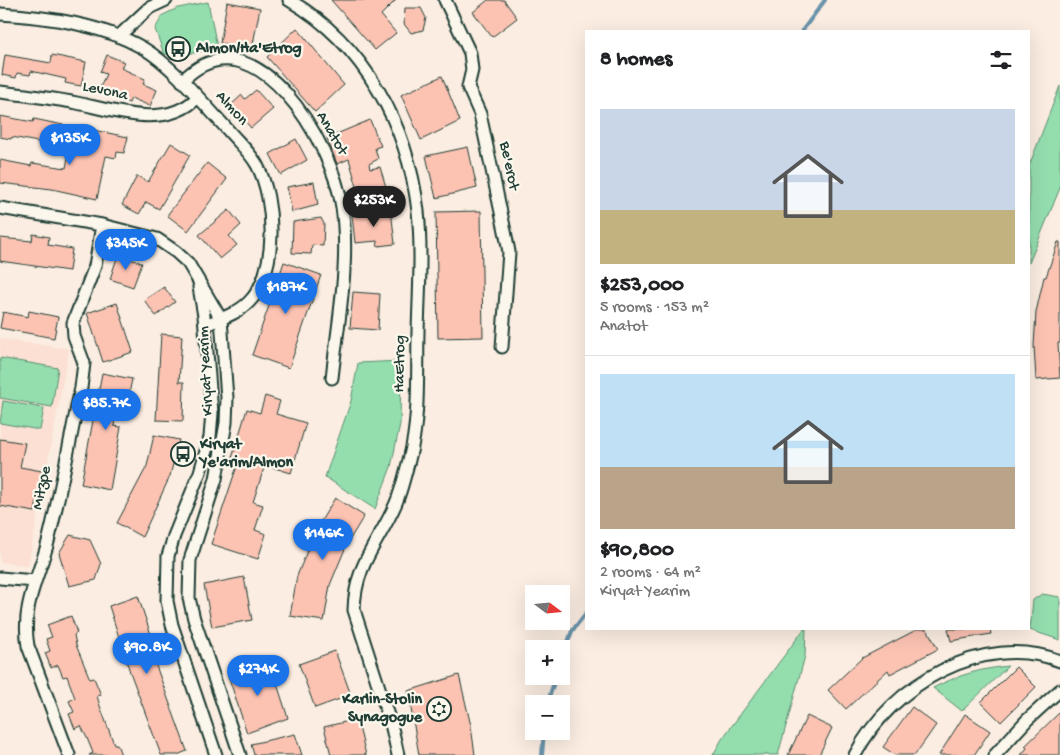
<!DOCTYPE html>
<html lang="en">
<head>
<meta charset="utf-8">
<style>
  :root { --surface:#fff; --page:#f6f6f6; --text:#202124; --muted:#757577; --line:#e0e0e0; --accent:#1a73e8 }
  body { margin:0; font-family:"Gochi Hand",sans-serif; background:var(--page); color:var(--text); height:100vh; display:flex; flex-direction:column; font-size:19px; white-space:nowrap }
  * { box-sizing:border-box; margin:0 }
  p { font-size:16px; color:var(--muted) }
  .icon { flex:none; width:28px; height:28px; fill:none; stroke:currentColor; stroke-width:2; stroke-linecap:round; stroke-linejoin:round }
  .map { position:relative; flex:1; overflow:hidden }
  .panel { position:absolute; left:585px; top:30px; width:445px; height:600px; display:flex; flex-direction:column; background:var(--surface); border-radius:0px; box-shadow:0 5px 20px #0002 }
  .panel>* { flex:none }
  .needle { width:32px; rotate:106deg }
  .buttons { position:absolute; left:525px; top:585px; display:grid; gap:10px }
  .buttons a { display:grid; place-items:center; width:45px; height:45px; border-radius:0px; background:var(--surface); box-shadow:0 5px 20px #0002; font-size:25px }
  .price { position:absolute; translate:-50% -42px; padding:0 11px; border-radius:18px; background:var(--accent); color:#fff; font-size:16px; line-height:32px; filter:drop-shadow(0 1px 2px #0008) }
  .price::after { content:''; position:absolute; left:50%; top:30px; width:15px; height:11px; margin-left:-8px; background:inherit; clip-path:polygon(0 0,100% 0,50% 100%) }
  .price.active { background:#222; color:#fff }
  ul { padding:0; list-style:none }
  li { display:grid; align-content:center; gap:10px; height:265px; padding:0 15px }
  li+li { border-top:1px solid var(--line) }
  li span { display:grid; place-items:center; height:155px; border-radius:0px; color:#555 }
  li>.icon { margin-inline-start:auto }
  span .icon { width:90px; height:90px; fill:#fffc; stroke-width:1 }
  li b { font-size:21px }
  h2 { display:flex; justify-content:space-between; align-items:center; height:60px; padding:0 15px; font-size:21px }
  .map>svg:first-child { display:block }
  .built { fill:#fbe0d3 }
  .green { fill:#94deae; stroke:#5a8e71 }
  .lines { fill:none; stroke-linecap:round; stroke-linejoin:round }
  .stream { stroke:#6b93aa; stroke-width:4 }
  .building { fill:#fcc3b3; stroke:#1f3d34 }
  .street-casing { stroke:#1f3d34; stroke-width:15 }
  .street { stroke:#fbf7ec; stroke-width:11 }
  .labels { text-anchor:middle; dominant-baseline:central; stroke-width:4.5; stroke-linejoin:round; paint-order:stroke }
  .poi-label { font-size:16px; font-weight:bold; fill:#1f3d34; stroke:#fbf7ec; text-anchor:start }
  .street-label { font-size:16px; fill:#1f3d34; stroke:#fbf7ec }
</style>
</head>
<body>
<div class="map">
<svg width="1060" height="755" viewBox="0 0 1060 755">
  <rect width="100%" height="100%" fill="#fbede1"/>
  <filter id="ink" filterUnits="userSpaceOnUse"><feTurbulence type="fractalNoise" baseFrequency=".02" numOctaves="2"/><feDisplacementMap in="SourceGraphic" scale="10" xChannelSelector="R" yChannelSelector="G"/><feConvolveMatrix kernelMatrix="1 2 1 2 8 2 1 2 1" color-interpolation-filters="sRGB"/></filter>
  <g filter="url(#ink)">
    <!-- built -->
    <path class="built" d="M0,339L69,349L28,566L0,562Z"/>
    <!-- green -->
    <path class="green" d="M208,2L217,47L195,53L164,54L155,29L163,15L178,8Z
      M1060,86V188L1029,263V166Z
      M0,358L58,368L52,407L0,398Z
      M401,361L400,424L391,467L375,509L325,477L351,401L358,363Z
      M3,401L44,408L40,430L0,423Z
      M1042,594L1060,597V640L1030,630L1033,600Z
      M804,629H806L805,656L778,755H713L722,739Z
      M1008,666L962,711L933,688C958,675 980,669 1008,666Z"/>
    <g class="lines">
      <!-- stream -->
      <path class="stream" d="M802,31L825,0
        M561,661L572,631L586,613
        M547,704L556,676
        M542,755L544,731"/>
    </g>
    <!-- building -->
    <path class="building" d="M331,0H396L381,15L396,33L375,50Z
      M488,0H504L517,18L492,37L473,12Z
      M227,2L260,8L252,49L220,43Z
      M405,8H421L426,18L423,30L411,33L404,24Z
      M297,28L344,85L315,112L267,57Z
      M5,55L51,63L52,55L86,62L81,86L65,83L66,79L31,71L30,75L17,73L16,78L2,75Z
      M107,55L124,62L121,68L145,79L143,84L157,90L150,106L131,98L129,103L99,90L106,74L100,72Z
      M442,76L460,121L421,140L401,95Z
      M256,90L273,109L251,128L231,105L242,95L245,99Z
      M0,116L33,122L34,119L73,127L68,148L12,137L11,139L0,137Z
      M370,120L381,146L375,148L378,159L369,164L370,169L380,167L386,187L359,194L349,159L337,164L327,138Z
      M83,128L128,137L124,153L117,152L116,158L106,156L97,199L52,189L0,183V160L31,166L32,163L66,168L70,147L75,148Z
      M296,139L307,160L281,175L270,154Z
      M171,143L190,155L159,209L146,202L139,214L122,205L137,176L148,182Z
      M468,147L477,188L436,198L426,156Z
      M207,163L227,179L188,231L168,216V214Z
      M314,182L318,205L292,212L287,187Z
      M229,210L241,225L229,236L237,245L220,259L199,235Z
      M391,210L395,244L378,246L377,241L355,243L352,215Z
      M481,211L483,337L438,338L436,212Z
      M321,218L324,224L323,246L312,245L311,254L292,253L293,222Z
      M33,234L49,237L48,245L72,249L69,271L0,261V238L32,241Z
      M1058,242H1060V343H1058L1060,378L1036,380L1034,346L1036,312L1044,277H1046Z
      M118,255L142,263L133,287L110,279Z
      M284,262L321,275L289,368L252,355Z
      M164,287L175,302L156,316L144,300Z
      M353,292L380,294L378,330L350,328Z
      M117,303L133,352L103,362L87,313Z
      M29,311L58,317L54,338L0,328L3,312L28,317Z
      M161,334L182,336L179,382H184L183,421L156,420Z
      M102,373L132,379L124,419H115L114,426L121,427L110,490L81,484Z
      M265,396L280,401L276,414L306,423L291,473L265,465L253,502L263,505L255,530L266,534L258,559L211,544L239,460L232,458L247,409L260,413Z
      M154,435L179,440L170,476L142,537L117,523L147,466Z
      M0,439L25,443L20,467L42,471L35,512L0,506Z
      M335,498L364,516L347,544L330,585L324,621L290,616L297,576L316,529Z
      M70,535L90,540L101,564L96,580L69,586L59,553Z
      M244,577L252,620L212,627L204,585Z
      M138,596L156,650L151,652L187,751L177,755H161L130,672L109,606Z
      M71,616L77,633L74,635L76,645L90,679L94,678L101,695L97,696L100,706L114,744H117L121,755H89L93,753L87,738L81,726L75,729L69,714L74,712L69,701L75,698L67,676L63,677L58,665L51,668L45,653L50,651L46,639L52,637L47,625Z
      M918,629H927L938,649L890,674L888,670L846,709L828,690L862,658Z
      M948,629H990L991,634L951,641Z
      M335,651L351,695L315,708L299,664Z
      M270,662L288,718L247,733L228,675Z
      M1016,667L1036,687L1001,722L981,702Z
      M459,675L471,726L475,755H419L408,691Z
      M912,707L936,725L915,755H895L883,747Z
      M1060,712V755H1021L1027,748L1025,746Z
      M965,714L990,731L974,755H939Z
      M807,716L832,728L819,755H788Z
      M357,719L366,755H331L324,727Z
      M295,734L302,755H254L251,744Z"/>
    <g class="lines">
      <defs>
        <path id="street" d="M289,0C365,44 408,126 418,211C422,251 419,292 418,332C417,374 420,419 409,460C405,474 402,489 396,503C379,543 355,563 354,610L392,728L398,755
          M445,0L470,53L472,70L468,87L480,114L505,231L509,252L502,347
          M0,14C48,17 101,24 143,48C172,65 205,105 228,130C237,141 250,152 257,165C276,200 278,273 249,302C237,314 220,319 205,325
          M119,36L149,8L166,0
          M182,81C254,7 333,145 342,207C350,263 338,322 332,378
          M0,92C26,95 51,98 77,103C115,111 166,130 198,97
          M0,208L102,225L157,239L176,252L188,263L221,319L227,398L226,423L216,479L190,560L189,598L194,619L240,755
          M199,287L204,316L212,413L210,437L200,472L174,536L168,556L167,601L172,625L216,755
          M0,578L35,581
          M69,755L28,646C21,606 38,579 48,542C61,491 70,439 81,388L84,363L74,336L73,323L95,266L102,225
          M855,755C891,685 983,631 1060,661
          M995,755L1027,720L1060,690"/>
      </defs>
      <!-- street casing -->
      <use href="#street" class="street-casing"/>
      <!-- street -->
      <use href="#street" class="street"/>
    </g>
  </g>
  <!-- icons -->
  <defs>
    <symbol id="bus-ring" viewBox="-11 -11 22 22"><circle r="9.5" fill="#fbf7ec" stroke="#1f3d34" stroke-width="1.5"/><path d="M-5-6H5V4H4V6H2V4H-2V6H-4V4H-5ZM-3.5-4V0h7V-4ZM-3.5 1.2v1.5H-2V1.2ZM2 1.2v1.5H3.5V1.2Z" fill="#1f3d34"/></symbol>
    <symbol id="synagogue-ring" viewBox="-11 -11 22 22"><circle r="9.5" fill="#fbf7ec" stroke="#1f3d34" stroke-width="1.5"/><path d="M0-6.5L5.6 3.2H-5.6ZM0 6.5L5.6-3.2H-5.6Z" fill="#1f3d34"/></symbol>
  </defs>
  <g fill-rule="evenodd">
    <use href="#bus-ring" x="164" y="35" width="28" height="28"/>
    <use href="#bus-ring" x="169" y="440" width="28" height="28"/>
    <use href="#synagogue-ring" x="425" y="695" width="28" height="28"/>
  </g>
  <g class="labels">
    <!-- poi labels -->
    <g class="poi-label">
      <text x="196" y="49">Almon/Ha'Etrog</text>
      <text x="200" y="445">Kiryat<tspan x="200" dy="18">Ye'arim/Almon</tspan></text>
      <text x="422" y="700" text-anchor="end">Karlin-Stolin<tspan x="422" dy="18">Synagogue</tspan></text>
    </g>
    <!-- street labels -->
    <g class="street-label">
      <text transform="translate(105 92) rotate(12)">Levona</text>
      <text transform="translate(231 109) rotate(48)">Almon</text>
      <text transform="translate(331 134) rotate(60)">Anatot</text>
      <text transform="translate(508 166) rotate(78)">Be'erot</text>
      <text transform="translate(401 364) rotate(-89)">HaEtrog</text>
      <text transform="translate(207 371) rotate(-93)">Kiryat Yearim</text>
      <text transform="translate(43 488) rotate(-78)">Mitzpe</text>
    </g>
  </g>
</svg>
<div class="buttons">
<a><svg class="needle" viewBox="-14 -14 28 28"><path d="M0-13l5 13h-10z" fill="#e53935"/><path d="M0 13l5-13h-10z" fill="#757577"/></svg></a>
<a>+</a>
<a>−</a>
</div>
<b class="price" style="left:70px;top:166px">$135K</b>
<b class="price active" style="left:374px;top:228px">$253K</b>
<b class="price" style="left:126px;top:271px">$345K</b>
<b class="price" style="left:286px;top:315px">$187K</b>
<b class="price" style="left:106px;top:431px">$85.7K</b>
<b class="price" style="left:323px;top:561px">$146K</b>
<b class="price" style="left:147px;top:675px">$90.8K</b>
<b class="price" style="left:258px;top:697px">$274K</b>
<section class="panel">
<h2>8 homes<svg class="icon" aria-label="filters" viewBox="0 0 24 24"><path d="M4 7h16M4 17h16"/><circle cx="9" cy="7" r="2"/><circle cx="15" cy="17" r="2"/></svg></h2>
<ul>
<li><span style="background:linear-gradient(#c9d6e8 65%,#c2b280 0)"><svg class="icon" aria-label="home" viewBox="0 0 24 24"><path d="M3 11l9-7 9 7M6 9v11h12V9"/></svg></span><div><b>$253,000</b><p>5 rooms · 153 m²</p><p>Anatot</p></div></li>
<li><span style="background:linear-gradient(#bfe0f5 60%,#b9a48a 0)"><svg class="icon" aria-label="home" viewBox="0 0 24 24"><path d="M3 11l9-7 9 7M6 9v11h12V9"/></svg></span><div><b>$90,800</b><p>2 rooms · 64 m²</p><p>Kiryat Yearim</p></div></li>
</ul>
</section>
</div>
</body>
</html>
